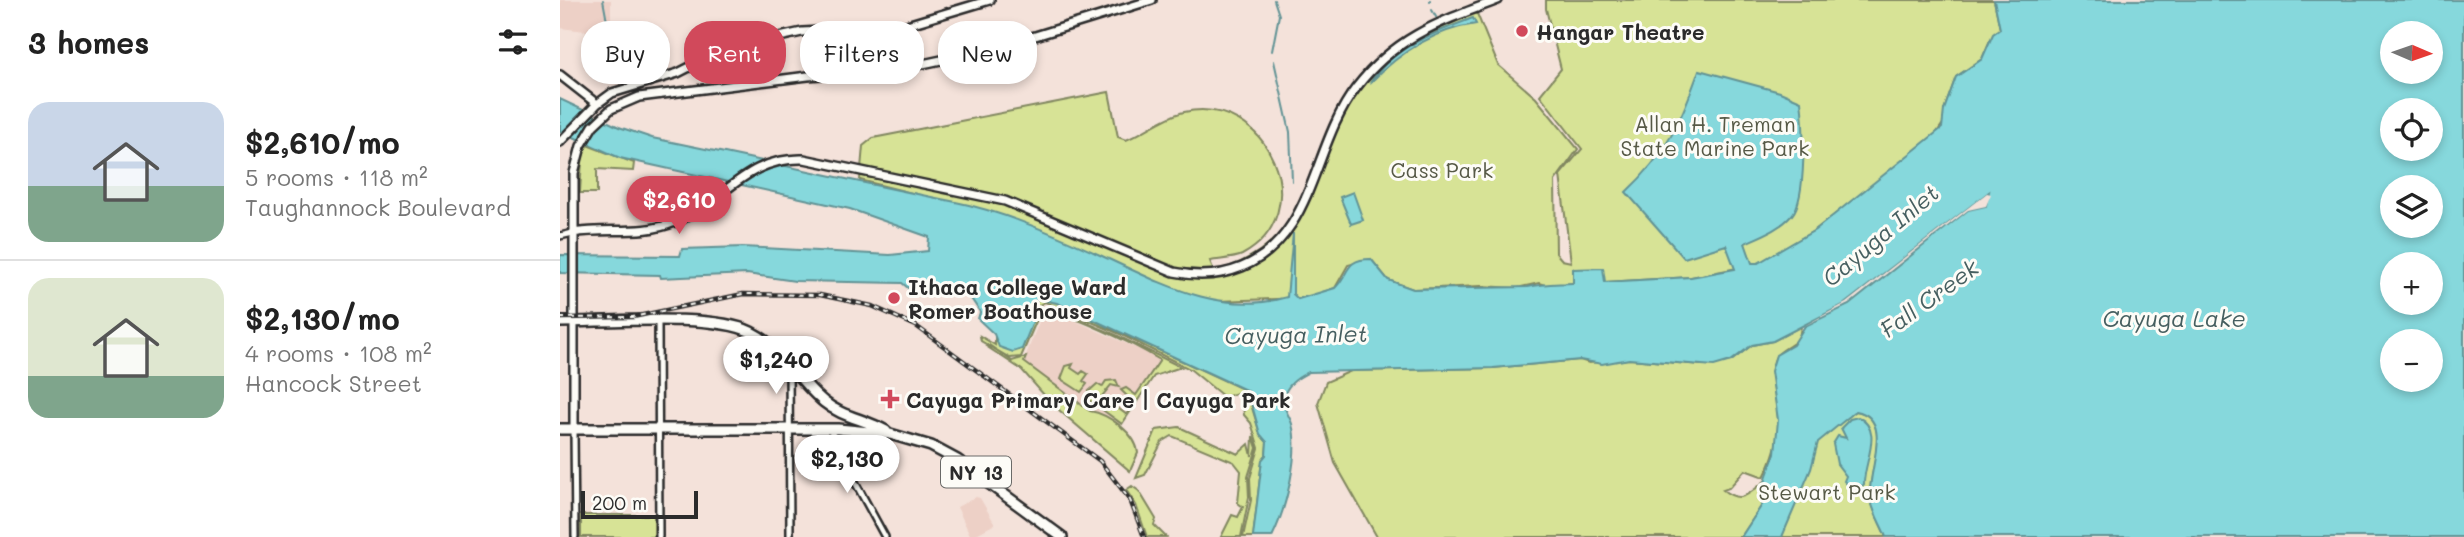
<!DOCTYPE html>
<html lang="en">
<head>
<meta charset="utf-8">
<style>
  :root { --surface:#fff; --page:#f2f2f2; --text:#222; --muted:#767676; --line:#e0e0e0; --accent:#d1495b }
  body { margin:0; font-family:Mali,sans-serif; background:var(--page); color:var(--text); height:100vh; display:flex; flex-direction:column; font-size:26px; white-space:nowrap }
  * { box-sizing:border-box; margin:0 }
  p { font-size:23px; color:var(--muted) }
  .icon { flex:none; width:38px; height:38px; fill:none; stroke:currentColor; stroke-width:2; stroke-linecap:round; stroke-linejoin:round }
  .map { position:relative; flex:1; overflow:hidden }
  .side { display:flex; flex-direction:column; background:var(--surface); width:560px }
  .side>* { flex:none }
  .banner { position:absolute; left:21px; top:21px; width:665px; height:63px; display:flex; gap:14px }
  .needle { width:46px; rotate:92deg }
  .tools { position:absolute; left:1820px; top:21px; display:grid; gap:14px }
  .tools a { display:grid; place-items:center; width:63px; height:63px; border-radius:50%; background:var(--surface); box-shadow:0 4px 10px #0003; font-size:35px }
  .scale { position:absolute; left:21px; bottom:18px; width:117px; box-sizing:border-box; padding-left:7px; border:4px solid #2b2b2b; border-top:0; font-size:19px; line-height:24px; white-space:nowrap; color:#2b2b2b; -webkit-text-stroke:5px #fdfcf7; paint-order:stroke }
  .price { position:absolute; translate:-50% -60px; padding:0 16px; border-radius:24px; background:#fff; color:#222; font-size:23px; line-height:46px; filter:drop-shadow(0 2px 4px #0008) }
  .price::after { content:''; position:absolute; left:50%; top:42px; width:21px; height:16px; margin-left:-10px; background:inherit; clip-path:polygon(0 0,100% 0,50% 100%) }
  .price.current { background:var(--accent); color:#fff }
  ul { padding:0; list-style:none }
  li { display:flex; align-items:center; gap:21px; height:175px; padding:0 28px }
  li+li { border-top:2px solid var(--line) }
  li span { display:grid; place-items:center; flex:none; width:196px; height:140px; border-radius:21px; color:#555 }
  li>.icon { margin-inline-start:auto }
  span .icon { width:84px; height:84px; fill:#fffc; stroke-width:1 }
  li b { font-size:30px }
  h2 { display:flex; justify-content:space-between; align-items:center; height:84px; padding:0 28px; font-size:30px }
  .chip { padding:0 24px; border-radius:28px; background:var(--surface); box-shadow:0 4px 10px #0003; font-size:24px; line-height:63px }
  .chip.current { background:var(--accent); color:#fff }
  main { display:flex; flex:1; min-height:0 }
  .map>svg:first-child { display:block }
  .built { fill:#edd0c6 }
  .green { fill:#d7e396; stroke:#818760; stroke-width:2 }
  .water { fill:#86d8dc; stroke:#629395; stroke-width:2; fill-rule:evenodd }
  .pier { fill:#f4e2da }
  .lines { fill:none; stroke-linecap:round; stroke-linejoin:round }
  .stream { stroke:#629395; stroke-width:2 }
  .minor-casing { stroke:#2b2b2b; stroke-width:10 }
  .major-casing { stroke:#2b2b2b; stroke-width:12 }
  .highway-casing { stroke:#2b2b2b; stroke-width:14 }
  .minor { stroke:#fdfcf7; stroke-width:5 }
  .major { stroke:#fdfcf7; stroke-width:7 }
  .highway { stroke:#fdfcf7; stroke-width:9 }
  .rail-casing { stroke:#2b2b2b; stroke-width:4.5 }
  .rail { stroke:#fdfcf7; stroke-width:2; stroke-dasharray:5; stroke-linecap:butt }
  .poi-dot { fill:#d1495b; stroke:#fdfcf7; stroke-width:2.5 }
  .labels { text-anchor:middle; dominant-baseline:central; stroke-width:6; stroke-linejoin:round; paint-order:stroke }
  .shield { fill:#fdfcf7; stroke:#6a6a68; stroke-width:2 }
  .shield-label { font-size:19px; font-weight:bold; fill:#2b2b2b }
  .poi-label { font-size:21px; font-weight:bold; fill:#2b2b2b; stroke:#fdfcf7; text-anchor:start }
  .park-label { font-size:21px; fill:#565946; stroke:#fdfcf7 }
  .water-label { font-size:23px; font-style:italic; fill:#465f60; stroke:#fdfcf7 }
</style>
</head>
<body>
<main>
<section class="side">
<h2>3 homes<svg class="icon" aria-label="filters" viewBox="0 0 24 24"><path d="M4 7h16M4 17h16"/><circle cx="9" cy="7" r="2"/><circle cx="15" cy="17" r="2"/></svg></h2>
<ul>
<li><span style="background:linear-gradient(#c9d6e8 60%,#7fa58c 0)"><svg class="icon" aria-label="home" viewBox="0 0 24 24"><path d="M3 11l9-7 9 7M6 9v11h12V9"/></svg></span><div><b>$2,610/mo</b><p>5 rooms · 118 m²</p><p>Taughannock Boulevard</p></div></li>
<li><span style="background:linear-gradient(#dfe7d0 70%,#7fa58c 0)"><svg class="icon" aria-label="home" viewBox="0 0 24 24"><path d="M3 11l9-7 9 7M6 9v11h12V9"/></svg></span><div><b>$2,130/mo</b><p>4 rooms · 108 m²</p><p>Hancock Street</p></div></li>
</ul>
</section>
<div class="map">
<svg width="1904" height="537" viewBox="0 0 1904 537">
  <rect width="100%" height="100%" fill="#f4e2da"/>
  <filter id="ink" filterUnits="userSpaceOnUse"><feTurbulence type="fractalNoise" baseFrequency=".0143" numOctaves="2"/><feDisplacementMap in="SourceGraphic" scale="14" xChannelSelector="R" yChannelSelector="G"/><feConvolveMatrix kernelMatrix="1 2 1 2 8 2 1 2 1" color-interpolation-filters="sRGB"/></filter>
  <g filter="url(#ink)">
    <!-- built -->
    <path class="built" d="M0,0H51V34L0,28Z
      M491,310L603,360L556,431L463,363L482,314Z
      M416,497L420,498L435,524L411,537L397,507Z"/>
    <!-- green -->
    <path class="green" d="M986,0H1434L1440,29L1430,40L1422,59L1396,77L1384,110V122L1373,138L1255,230L1198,264L1131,277L1044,282L1014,269L1013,283L988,286L979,283L957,288L921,286L853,289L828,280L811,259L788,265L775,288L745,298L657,301L628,294L580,276L541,256L440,215L300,180L303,146L313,138L549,92L558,137L566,140C584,133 605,116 624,112C707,93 760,213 682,255C674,259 660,259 650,261L654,271C753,248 749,150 805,82C835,45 874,29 916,11L938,65L976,98L1018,149L995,181L996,253L1002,260L1011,262L1000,175L1022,149L980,95L1001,69L986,9Z
      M27,145L74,163L73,171L37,169V193H20L22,159Z
      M479,299L497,303L687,391L700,434L707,442L706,455L702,460L693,537H683L691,500L690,478L699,448L691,423L684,415L682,396L677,393L664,397L630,369L560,334L485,302L479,305L480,312L461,357L450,358L421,341L420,336L435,345V337L436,342L473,318L470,307Z
      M491,308L556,335L621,367L594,376L562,424L529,400L528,392L537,384L542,387L546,381L556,380L559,387L551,385L542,396L567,415L572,407L569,398L561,390L566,388L576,395L600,360C577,346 504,309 483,312Z
      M1241,326L1239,339C1233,345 1223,348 1217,355C1207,366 1217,403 1218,419C1220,439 1213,459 1204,477L1185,470L1169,488L1163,490C1182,505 1189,493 1205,481L1202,505L1181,537H817L775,463L758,403L766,382L791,371L933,368L1020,360L1029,363L1069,359L1141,365L1171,361L1192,345L1213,341Z
      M429,345L452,361L466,357L464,362L530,411C548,414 576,433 578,453L570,471L492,404L462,370L426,346Z
      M513,364L511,368L520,374L523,371L528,374L523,381L527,384L521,392L501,379L506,366Z
      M1296,411C1334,418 1309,470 1310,495C1311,508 1321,524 1326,537H1203L1240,428L1264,434Z
      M619,427L678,454L689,444L692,456L693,436L697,448L688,477L689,497L681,537H661L672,515L678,517L683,507L678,503L681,471L674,462L612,436L602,442L585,475L576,478L596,430Z
      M572,486L579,491L596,519L594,525L606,537H587L576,505L566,490Z
      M21,515H94V537H21Z"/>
    <!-- water -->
    <path class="water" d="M1434,0H1904V537H1326C1321,524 1311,509 1310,495C1308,470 1334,418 1296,411L1258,442L1251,469L1222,537H1181L1202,505L1206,478L1215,453L1218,420L1211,371L1216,355L1233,345L1245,326L1289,305L1408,210L1426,206L1429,192L1283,305L1213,341L1192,345L1171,361L1154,366L1069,359L1042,364L1020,360L933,368L749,372C739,377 730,382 725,393C720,405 729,414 732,424C740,454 726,509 712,537H693L702,460L706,455L707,442L700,434L688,391L497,303L479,299L472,303L473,322L462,349L453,352L439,347L434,334L418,319L420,312L404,288H357L354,293L342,283L235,281L187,274L101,278L100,275L0,273V255L120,256L122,249L183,247L330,255L368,251L369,237L290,209L60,158L0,131V99L59,127L92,138C192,158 293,181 391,201C442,211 494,234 540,255C599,282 660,317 727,297L733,233V294L738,299L775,288C790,274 784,259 811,259L828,280L853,289L968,287C984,283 996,284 1013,283V269L1043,268L1045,282L1131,277L1175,269L1166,245L1124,258L1066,192C1107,154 1121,121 1139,70L1220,92L1241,101C1244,125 1247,198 1232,215C1220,229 1201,236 1185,243L1192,263H1198L1255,230L1382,128L1384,110L1396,77L1422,59L1433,34L1440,29ZM1832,33H1871V72H1832ZM1832,110H1871V149H1832ZM1832,187H1871V226H1832ZM1832,264H1871V303H1832ZM1832,341H1871V380H1832Z
      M913,18L916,24C873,30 839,53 810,83C834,46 874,33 913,18Z
      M793,192L803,220L791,224L780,197Z
      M1298,417C1325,430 1303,462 1304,485L1292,489L1284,481L1286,476L1277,464L1273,444L1278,436L1286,438L1281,428L1290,419Z"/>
    <!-- pier -->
    <path class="pier" d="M1427,193L1431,194L1426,206L1408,210L1284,306L1242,327L1286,303Z"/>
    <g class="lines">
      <!-- stream -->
      <path class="stream" d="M870,1V0
        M872,10L876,17
        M712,51L719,15L714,0
        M714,61L730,132L732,181
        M40,75L53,54L43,0"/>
      <defs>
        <path id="minor" d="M0,236L13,233
          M98,322L99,537
          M229,365L230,537
          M14,429L15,537
          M270,429L289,471L325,537"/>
        <path id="major" d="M0,75L37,104
          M0,142L37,104L52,93L118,73L165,49L242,32L340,27L430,0
          M13,233C47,227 82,236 115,222C164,203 184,157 244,159L445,201L614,272C637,277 660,276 682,267C755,237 752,145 796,88C835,37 879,22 938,0
          M14,429V173L21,146L33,126L51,109L79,97L248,76L339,69L433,49L592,0"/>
        <path id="highway" d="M0,322C46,322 153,313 191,332C222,347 237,380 264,402C282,417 305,419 326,431
          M0,429H278L330,434L371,446L397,460L502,537"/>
      </defs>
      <!-- minor casing -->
      <use href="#minor" class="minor-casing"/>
      <!-- major casing -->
      <use href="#major" class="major-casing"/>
      <!-- highway casing -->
      <use href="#highway" class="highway-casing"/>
      <!-- minor -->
      <use href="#minor" class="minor"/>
      <!-- major -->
      <use href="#major" class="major"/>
      <!-- highway -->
      <use href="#highway" class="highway"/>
      <defs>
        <path id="rail" d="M0,318L73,317L183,294L260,295L312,306L356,326L540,461L570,500L584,537"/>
      </defs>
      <!-- rail casing -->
      <use href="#rail" class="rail-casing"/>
      <!-- rail -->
      <use href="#rail" class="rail"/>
    </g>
  </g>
  <!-- markers -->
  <g class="poi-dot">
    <circle cx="962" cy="31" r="7"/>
    <circle cx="334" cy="298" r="7"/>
    <path d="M326.5 388.5h7v7h7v7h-7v7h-7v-7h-7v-7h7z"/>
  </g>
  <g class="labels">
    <!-- shield labels -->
    <rect class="shield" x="381" y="456.5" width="70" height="31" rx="5"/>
    <g class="shield-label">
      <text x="416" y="472">NY 13</text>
    </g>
    <!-- poi labels -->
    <g class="poi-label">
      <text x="976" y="31">Hangar Theatre</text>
      <text x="348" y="286">Ithaca College Ward<tspan x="348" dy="24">Romer Boathouse</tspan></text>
      <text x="346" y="399">Cayuga Primary Care | Cayuga Park</text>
    </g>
    <!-- park labels -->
    <g class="park-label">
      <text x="1155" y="123">Allan H. Treman<tspan x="1155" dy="24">State Marine Park</tspan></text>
      <text x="882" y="169">Cass Park</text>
      <text x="1267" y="491">Stewart Park</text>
    </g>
    <!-- water labels -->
    <g class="water-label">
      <text transform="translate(1320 235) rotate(-40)">Cayuga Inlet</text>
      <text transform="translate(1369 298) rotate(-36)">Fall Creek</text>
      <text x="1614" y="318">Cayuga Lake</text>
      <text transform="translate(736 334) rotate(-1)">Cayuga Inlet</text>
    </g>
  </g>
</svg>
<div class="tools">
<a><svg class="needle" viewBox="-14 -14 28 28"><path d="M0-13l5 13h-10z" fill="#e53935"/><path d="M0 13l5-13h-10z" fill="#767676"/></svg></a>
<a><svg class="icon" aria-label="locate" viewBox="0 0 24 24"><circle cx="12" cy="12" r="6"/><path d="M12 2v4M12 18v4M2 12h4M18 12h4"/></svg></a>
<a><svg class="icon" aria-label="layers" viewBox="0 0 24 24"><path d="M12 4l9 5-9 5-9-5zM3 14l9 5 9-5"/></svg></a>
<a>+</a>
<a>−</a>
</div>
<div class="scale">200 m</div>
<b class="price current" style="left:119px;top:236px">$2,610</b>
<b class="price" style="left:216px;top:396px">$1,240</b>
<b class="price" style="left:287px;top:495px">$2,130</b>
<div class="banner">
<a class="chip">Buy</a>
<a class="chip current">Rent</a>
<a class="chip">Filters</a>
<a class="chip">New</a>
</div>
</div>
</main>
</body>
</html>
